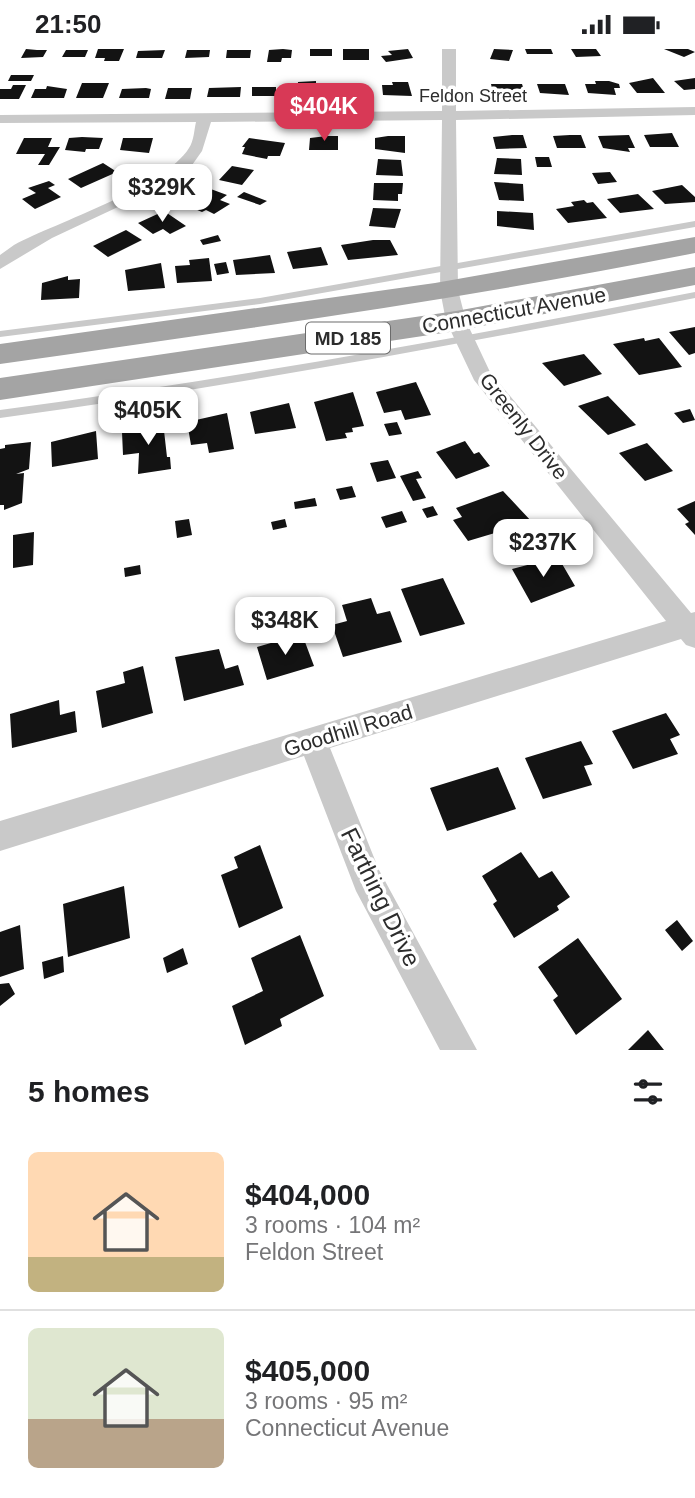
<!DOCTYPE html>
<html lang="en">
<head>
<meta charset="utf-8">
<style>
  :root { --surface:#fff; --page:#f6f6f6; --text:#202124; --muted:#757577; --line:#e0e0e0; --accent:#d83956 }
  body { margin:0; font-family:Helvetica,sans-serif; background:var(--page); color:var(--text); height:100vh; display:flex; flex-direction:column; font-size:26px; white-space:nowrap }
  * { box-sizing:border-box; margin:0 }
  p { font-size:23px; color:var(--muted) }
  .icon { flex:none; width:38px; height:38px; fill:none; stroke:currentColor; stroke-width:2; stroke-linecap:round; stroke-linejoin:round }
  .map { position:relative; height:1001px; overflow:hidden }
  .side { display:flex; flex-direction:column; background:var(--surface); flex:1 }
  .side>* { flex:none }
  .price { position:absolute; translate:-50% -60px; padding:0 16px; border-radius:14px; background:#fff; color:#222; font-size:23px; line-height:46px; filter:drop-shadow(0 2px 4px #0008) }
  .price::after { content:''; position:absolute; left:50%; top:42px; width:21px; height:16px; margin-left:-10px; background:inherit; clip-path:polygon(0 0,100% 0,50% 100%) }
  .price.on { background:var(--accent); color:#fff }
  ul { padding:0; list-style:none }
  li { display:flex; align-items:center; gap:21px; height:175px; padding:0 28px }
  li+li { border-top:2px solid var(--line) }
  li span { display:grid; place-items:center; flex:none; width:196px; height:140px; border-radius:10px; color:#555 }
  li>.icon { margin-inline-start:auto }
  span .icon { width:84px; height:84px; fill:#fffc; stroke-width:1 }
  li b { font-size:30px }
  h2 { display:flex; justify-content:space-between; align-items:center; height:84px; padding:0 28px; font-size:30px }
  .status { display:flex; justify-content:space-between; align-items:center; height:49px; padding:0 35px; background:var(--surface); direction:ltr }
  .status svg { height:19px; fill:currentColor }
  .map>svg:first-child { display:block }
  .building { fill:#131313 }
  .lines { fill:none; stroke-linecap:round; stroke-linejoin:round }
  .lane { fill:#c9c9c9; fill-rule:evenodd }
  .street { fill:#c9c9c9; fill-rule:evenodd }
  .primary { fill:#a4a4a4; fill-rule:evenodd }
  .labels { text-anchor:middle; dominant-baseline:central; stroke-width:7; stroke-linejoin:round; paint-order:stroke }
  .far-street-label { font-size:18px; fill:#2c2c2c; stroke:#fff }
  .shield { fill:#fff; stroke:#6b6b6b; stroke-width:2 }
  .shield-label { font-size:19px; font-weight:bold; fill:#2c2c2c }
  .street-label { font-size:21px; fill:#2c2c2c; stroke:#fff }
  .near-street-label { font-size:24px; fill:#2c2c2c; stroke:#fff }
</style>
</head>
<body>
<div class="status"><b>21:50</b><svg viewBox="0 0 49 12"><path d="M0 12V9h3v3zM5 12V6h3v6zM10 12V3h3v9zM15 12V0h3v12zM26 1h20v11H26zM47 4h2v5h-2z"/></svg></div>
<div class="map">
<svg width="695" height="1001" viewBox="0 0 695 1001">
  <rect width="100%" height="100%" fill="#fff"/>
  <!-- building -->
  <path class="building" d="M26,0L37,1H47L43,8L21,9Z
    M98,0H124L119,12H104L105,9H95Z
    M283,0L292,1L291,9H282L281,13H267L269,1Z
    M310,0H332V7H310Z
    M343,0H369V11H343Z
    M408,0L413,9L386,13L381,7L392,6L388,2Z
    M494,0L513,1L509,12L490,10Z
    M525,0H551L553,5H527Z
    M571,0H596L601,7L576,8Z
    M664,0H688L695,3L684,8Z
    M66,1H88L85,8H62Z
    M165,1L162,9H136L138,2Z
    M187,1H210L209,8L185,9Z
    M227,1H251L250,9H226Z
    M11,26H34L31,32H8Z
    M653,29L665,44H637L629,34Z
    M695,29V40L684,41L674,32Z
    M316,32V37L324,36V47L297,46L298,33Z
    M595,32H609L619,35L620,39H614L616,46L588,44L585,35H596Z
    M392,33H408L412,47L383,46L382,36H393Z
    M82,34H109L103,49H76Z
    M491,35H522L524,41H521L522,46L493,44Z
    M537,35H565L569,46L540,44Z
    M13,36H26L19,50H0V40H11Z
    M341,36H367V47H341Z
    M47,37L67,40L64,49H31L35,40H46Z
    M241,38L240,48H207L209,39Z
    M252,38H276V42H283V47H252Z
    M168,39H192L190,50H165Z
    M122,40L146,39L151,40L149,49H119Z
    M672,84L679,98H650L644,86Z
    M512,86H523L527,99L496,100L493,88Z
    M570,86H581L586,99H557L553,87Z
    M629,86L635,99H628L630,103L603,99L598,87Z
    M327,87H338V101H309L310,89Z
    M388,87H405V104L375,100V89Z
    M24,89H52L48,98H60L49,116H38L45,105H16Z
    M69,89L82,88L103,89L99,100H86L85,103L65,101Z
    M123,89H153L149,104L120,101Z
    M249,89L285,94L280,107H268L267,110L242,105L245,98H242Z
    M535,108H549L552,118H537Z
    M497,109L521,110L522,126L494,125Z
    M378,110L401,111L403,127L376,126Z
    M103,114L117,123L81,139L68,130Z
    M232,117L254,121L242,136L219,131Z
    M610,123L617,133L598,135L592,124Z
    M49,132L55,136L48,139L61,148L35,160L22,150L36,144L28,139Z
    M494,133L523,135L524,152L499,151Z
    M374,134H403L402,145H398V152L373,151Z
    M682,136L695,148V153L665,155L652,142Z
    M208,139L227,146L220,151L230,155L214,165L206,161L202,163L183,155L190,151L187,149Z
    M244,143L267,152L260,156L237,148Z
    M638,145L654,160L620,164L607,150Z
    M584,151L587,154L593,153L607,169L568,174L556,160L574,157L571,153Z
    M373,159L401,160L395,179L369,177Z
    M164,162L186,177L170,185L163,180L153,185L138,174Z
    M497,162L533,164L534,181L497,177Z
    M126,181L142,191L108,208L93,197Z
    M218,186L221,192L203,196L200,191Z
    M373,191H390L398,206L348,211L341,196Z
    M321,198L328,216L293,220L287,203Z
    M270,206L275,224L236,226L233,211Z
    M209,209L212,232L177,234L175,217L190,216L189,211Z
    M226,213L229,224L217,226L214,215Z
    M161,214L165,239L128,242L125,221Z
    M68,227V231L80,230L79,249L41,251L42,234Z
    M695,278V304L689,306L669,283Z
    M644,289L645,292L659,289L682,318L639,326L613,295Z
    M584,305L602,325L564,337L542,314Z
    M416,333L431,366L405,371L401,361L384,364L376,343Z
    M353,343L364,377L352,379L353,383L345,384L347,389L326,392L314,353Z
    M608,347L636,376L608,386L578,357Z
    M289,354L296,379L255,385L250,363Z
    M690,360L695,371L683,374L674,364Z
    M227,364L234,400L209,404L207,394L191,396L187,373Z
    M163,373L167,408H170L171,420L138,425L139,404L123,406L122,383L139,380L138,376Z
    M397,373L402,385L389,387L384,375Z
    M96,382L98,410L52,418L51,393Z
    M465,392L474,405L479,403L490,417L456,430L436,403Z
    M31,393L29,420L16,425L24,424L22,454L4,461V456H0V400L5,399V396Z
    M647,394L673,422L645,432L619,404Z
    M388,411L396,429L377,433L370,414Z
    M418,422L422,429L416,430L426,449L413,452L400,427Z
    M352,437L356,448L340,451L336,440Z
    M503,442L532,473L468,492L453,471L462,468L456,459Z
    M315,449L317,457L295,460L294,453Z
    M695,452V486L685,475L689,473L677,460Z
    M433,457L438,466L427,469L422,460Z
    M402,462L407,473L386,479L381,468Z
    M189,470L192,486L177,489L175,472Z
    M285,470L287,478L273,481L271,473Z
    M34,483L33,516L13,519V486Z
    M558,508L575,537L531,554L512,520Z
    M140,516L141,525L125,528L124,519Z
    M443,529L465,575L420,587L401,540Z
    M371,549L377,565L390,562L402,593L343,608L332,576L347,572L342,556Z
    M302,585L314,617L267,631L257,598Z
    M219,600L225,620L238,616L244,636L184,652L175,608Z
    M143,617L153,664L102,679L96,642L125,634L123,623Z
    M59,651L60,666L75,662L77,683L12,699L10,665Z
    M666,664L680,686L670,690L678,705L633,720L612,682Z
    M581,692L593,715L584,717L592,736L543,750L525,709Z
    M498,718L516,760L447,782L430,739Z
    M260,796L283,859L239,879L221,826L238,819L234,808Z
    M521,803L539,829L552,822L570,848L557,857L559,861L514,889L493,855L497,852L482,827Z
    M124,837L130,889L68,908L63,855Z
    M677,871L693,892L682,902L665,881Z
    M20,876L24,920L0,928V883Z
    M300,886L324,947L280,970L282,977L245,996L232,957L263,942L251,909Z
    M578,889L622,950L576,986L553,951L558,947L538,918Z
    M183,899L188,915L167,924L163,909Z
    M63,907L64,923L44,930L42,913Z
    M9,934L15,945L0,957V935Z
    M648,981L664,1001H628Z"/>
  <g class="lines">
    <!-- lane -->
    <path class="lane" d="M695,172V178L260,255L0,288V282L260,249Z
      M695,243V249C464,295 233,337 0,369V361C233,330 464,288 695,243Z"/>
    <!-- street -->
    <path class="street" d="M442,0H456V62L695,58V66L456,71L458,241L466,272L490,323L691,564L695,563V599L686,596L681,590L330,699L379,821L477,1001H440L356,842L304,707L0,802V772L666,572L474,331L446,272L440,241L442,71L211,73L202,102L190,119L169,134L52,189L0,220V206L14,196C57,173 165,138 189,99C194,92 194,81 196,73L0,74V66L442,62Z"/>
    <!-- primary -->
    <path class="primary" d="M695,188V204C465,250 232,282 0,315V295L435,234Z
      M695,218V236L456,282L0,351V329L456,262Z"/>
  </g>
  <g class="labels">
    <!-- far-street labels -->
    <g class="far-street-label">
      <text x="473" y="47">Feldon Street</text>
    </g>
    <!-- shield labels -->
    <rect class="shield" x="306" y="273.5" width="84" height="31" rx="5"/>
    <g class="shield-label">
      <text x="348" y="289">MD 185</text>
    </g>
    <!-- street labels -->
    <g class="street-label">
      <text transform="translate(514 261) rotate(-10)">Connecticut Avenue</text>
      <text transform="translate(524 377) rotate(52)">Greenly Drive</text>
      <text transform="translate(348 681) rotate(-17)">Goodhill Road</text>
    </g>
    <!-- near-street labels -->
    <g class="near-street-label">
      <text transform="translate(381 848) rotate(64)">Farthing Drive</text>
    </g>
  </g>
</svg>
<b class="price on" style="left:324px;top:94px">$404K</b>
<b class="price" style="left:162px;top:175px">$329K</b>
<b class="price" style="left:148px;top:398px">$405K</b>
<b class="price" style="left:543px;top:530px">$237K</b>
<b class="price" style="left:285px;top:608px">$348K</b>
</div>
<section class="side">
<h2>5 homes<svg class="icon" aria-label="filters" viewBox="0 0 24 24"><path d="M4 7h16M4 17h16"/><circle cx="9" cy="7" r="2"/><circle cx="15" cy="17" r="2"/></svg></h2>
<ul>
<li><span style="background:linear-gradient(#ffd9b3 75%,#c2b280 0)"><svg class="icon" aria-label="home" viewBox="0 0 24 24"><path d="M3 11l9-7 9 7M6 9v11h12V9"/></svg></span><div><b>$404,000</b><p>3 rooms · 104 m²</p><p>Feldon Street</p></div></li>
<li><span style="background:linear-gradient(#dfe7d0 65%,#b9a48a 0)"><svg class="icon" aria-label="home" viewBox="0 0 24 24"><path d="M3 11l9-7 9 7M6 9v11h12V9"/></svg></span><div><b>$405,000</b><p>3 rooms · 95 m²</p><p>Connecticut Avenue</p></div></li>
</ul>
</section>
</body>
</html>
